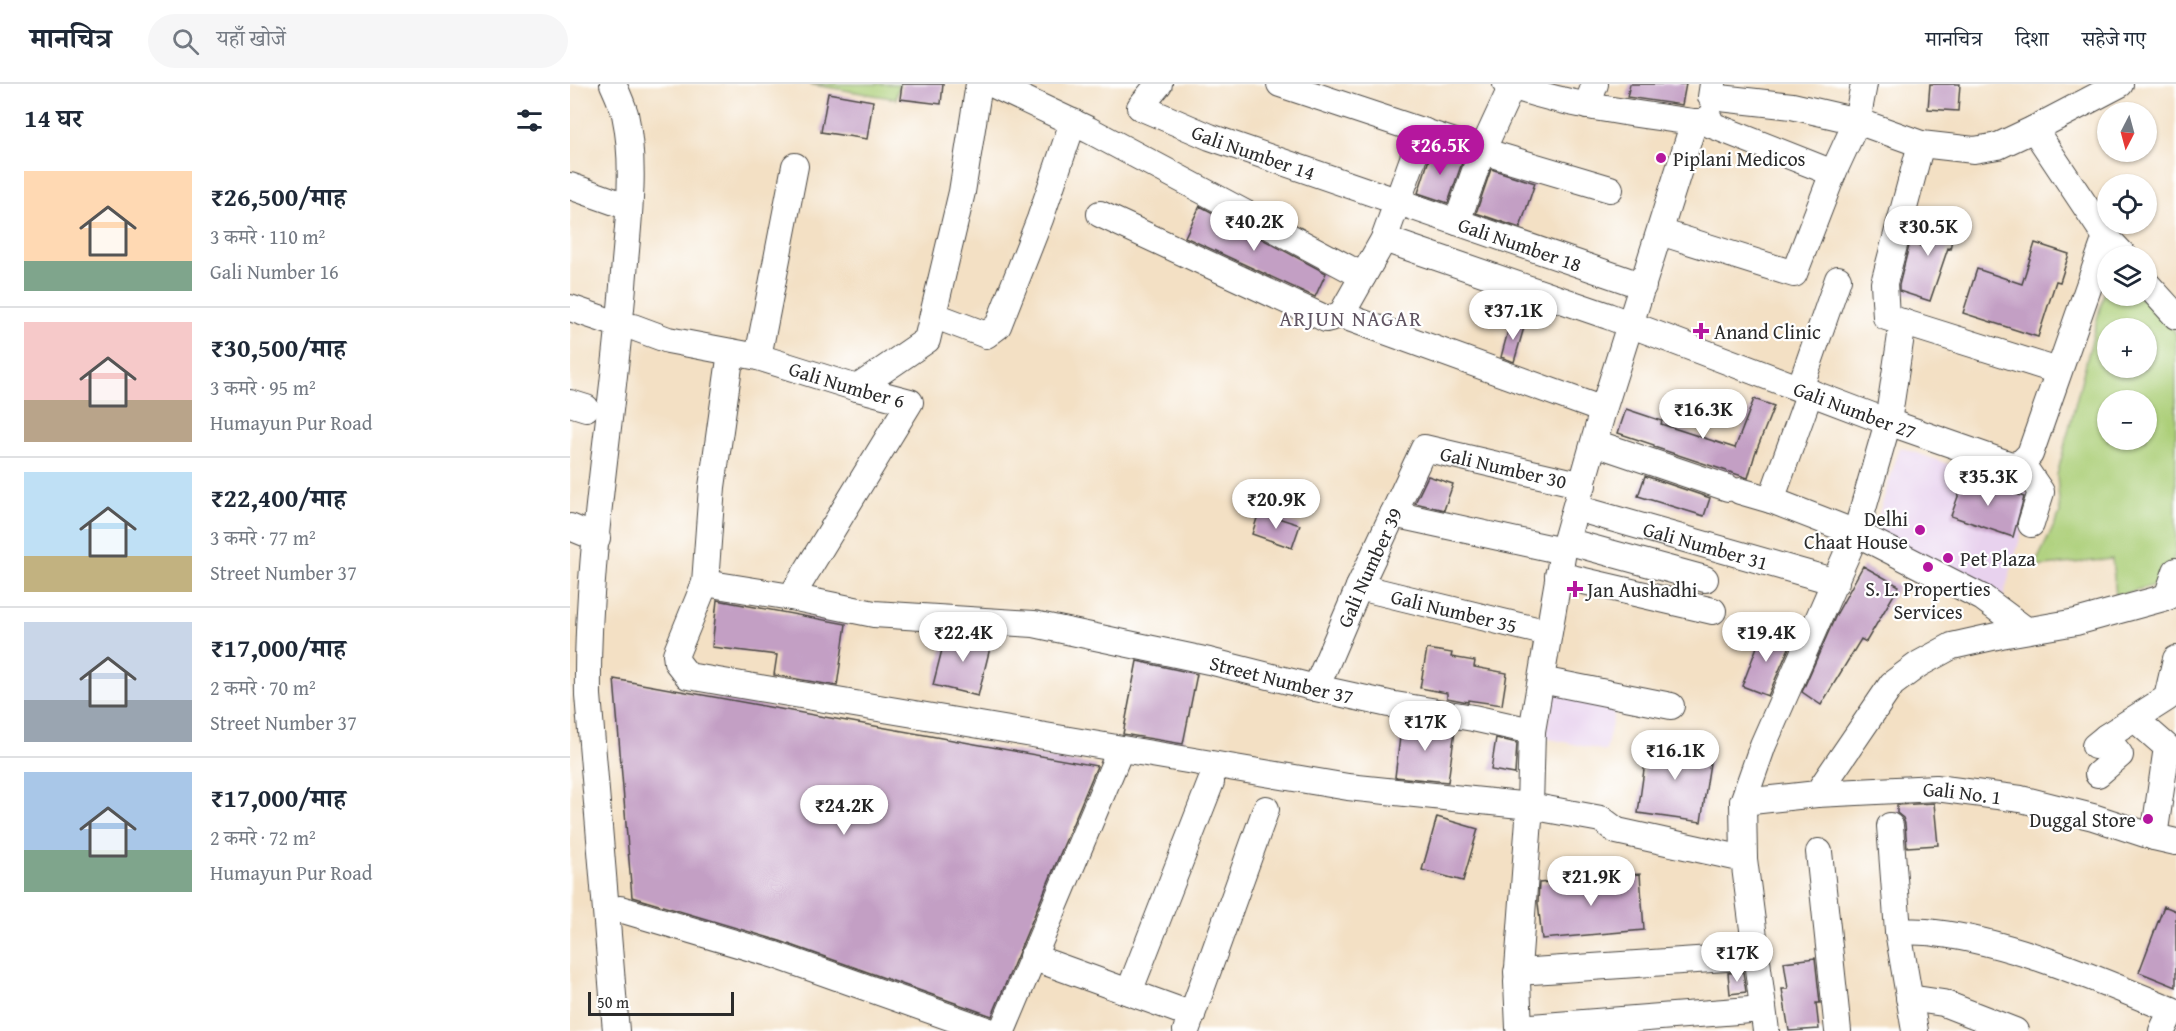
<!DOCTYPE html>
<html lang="hi">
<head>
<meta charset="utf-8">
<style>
  :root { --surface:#fff; --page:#f6f6f7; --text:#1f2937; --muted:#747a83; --line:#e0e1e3; --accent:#b5179e }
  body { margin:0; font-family:"Gentium Book Plus","Noto Serif Devanagari",serif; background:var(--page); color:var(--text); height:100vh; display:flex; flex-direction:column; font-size:22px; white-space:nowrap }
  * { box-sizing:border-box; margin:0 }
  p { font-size:20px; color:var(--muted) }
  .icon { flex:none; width:33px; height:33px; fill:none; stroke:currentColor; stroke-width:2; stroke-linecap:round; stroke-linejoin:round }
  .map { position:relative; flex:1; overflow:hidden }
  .sheet { display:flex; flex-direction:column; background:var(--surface); width:570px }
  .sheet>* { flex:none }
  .needle { width:39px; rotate:186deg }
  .controls { position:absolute; left:1527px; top:18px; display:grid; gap:12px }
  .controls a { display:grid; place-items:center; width:60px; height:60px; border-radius:50%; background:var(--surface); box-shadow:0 2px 4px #0004; font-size:30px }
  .scale { position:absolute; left:18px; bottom:15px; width:146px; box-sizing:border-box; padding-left:6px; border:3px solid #2b2b2b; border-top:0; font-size:16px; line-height:21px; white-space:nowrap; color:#2b2b2b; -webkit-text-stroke:4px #fff; paint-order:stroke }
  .price { position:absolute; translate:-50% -51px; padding:0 14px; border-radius:21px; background:#fff; color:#222; font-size:20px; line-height:39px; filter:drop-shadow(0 2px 3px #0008) }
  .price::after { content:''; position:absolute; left:50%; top:36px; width:18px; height:14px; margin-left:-9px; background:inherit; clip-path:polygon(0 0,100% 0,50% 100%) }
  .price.selected { background:var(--accent); color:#fff }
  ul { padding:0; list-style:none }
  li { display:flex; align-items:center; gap:18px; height:150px; padding:0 24px }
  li+li { border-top:2px solid var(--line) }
  li span { display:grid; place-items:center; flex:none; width:168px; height:120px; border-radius:0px; color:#555 }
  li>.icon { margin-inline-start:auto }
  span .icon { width:72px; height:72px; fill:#fffc; stroke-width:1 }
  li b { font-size:26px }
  h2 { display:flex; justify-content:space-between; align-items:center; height:72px; padding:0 24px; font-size:26px }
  header { display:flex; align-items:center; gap:36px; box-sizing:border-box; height:84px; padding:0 30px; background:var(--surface); border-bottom:2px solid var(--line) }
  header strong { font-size:28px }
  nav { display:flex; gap:33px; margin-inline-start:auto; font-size:21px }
  .search { width:420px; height:54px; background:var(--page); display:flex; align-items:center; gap:15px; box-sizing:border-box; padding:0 21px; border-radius:33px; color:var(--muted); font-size:22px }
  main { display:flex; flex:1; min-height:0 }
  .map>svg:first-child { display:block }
  .built { fill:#e8d2ee }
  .green { fill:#accf78; stroke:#6c7d52; stroke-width:1.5; fill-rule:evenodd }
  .building { fill:#c39fc4 }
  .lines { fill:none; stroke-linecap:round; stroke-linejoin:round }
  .minor-casing { stroke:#494642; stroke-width:28 }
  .minor { stroke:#fff; stroke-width:26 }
  .poi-dot { fill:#b5179e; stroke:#fff; stroke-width:2 }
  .labels { text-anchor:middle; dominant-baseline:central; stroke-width:4.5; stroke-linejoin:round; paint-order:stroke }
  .street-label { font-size:20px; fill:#2b2b2b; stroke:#fff }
  .poi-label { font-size:20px; fill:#2b2b2b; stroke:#fff; text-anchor:start }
  .neighbourhood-label { font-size:21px; letter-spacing:1.5px; fill:#605461; stroke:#fff }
</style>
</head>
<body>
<header>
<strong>मानचित्र</strong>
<div class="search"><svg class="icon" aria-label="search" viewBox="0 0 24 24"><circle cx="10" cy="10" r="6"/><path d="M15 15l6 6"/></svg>यहाँ खोजें</div>
<nav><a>मानचित्र</a><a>दिशा</a><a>सहेजे गए</a></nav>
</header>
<main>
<section class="sheet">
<h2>14 घर<svg class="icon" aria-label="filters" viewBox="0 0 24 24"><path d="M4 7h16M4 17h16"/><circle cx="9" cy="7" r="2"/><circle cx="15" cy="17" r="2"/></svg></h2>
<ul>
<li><span style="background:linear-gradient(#ffd9b3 75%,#7fa58c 0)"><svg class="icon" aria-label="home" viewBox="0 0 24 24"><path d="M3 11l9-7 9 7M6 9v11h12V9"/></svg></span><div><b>₹26,500/माह</b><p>3 कमरे · 110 m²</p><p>Gali Number 16</p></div></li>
<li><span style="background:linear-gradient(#f6c9c9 65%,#b9a48a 0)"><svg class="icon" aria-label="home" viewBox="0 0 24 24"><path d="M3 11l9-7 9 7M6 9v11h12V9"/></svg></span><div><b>₹30,500/माह</b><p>3 कमरे · 95 m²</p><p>Humayun Pur Road</p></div></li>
<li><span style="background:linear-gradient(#bfe0f5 70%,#c2b280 0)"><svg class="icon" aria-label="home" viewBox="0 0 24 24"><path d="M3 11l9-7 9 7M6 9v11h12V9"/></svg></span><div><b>₹22,400/माह</b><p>3 कमरे · 77 m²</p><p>Street Number 37</p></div></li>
<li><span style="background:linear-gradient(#c9d6e8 65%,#9aa5b1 0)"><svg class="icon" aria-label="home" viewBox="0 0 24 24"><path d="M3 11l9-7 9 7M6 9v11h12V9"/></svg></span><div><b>₹17,000/माह</b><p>2 कमरे · 70 m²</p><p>Street Number 37</p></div></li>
<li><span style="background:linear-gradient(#a9c7e8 65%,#7fa58c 0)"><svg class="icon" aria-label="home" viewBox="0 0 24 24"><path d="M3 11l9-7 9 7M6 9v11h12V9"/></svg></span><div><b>₹17,000/माह</b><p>2 कमरे · 72 m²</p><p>Humayun Pur Road</p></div></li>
</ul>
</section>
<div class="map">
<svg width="1606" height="947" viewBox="0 0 1606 947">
  <rect width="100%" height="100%" fill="#fff"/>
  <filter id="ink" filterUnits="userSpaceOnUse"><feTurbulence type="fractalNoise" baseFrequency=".0167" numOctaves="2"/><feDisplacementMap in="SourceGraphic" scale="12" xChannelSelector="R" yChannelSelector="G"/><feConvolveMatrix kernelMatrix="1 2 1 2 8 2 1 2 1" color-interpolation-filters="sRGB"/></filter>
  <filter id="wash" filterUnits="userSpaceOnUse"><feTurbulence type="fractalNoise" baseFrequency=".008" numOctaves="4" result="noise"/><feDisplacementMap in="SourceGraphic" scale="24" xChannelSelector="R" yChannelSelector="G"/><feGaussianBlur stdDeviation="1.35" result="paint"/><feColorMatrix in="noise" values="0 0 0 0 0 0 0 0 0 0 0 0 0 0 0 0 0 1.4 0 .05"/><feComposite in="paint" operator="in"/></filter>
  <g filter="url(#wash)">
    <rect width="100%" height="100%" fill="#f3e0c4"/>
    <!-- built -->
    <path class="built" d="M1330,363L1463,410L1432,517L1303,448Z
      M985,607L1046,620L1036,667L975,654Z"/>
    <!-- green -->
    <path class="green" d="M239,0H329L326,15Z
      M1537,197L1538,212H1570L1600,240L1606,250V468L1595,498L1546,512L1542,475L1464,483L1490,429L1487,391ZM1538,244H1576V284H1538ZM1538,316H1576V356H1538Z"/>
    <g id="blocks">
      <!-- building -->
      <path class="building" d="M332,0H373L371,20L330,15Z
        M1060,0H1116L1112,21L1057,13Z
        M1360,0H1390L1388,27L1358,25Z
        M258,9L303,17L297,55L251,48Z
        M862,66L893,76L878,119L848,109Z
        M921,85L965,99L950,144L906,129Z
        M630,122L756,189L745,213L615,153Z
        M1361,127L1387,133L1380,165L1378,164L1360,217L1329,207V201L1340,158L1353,163Z
        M1465,159L1499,170L1490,198L1486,197L1468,253L1393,229L1407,185L1452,200Z
        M941,236L955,240L944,278L931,273Z
        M1184,315L1204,322L1185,370L1178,394L1084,363V361L1048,349L1056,325L1092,337L1091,340L1165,364Z
        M858,392L883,400L874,426L845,419Z
        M1075,392L1140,414L1134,432L1068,412Z
        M1395,393L1454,413L1443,453L1381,432Z
        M689,428L730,441L722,464L682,450Z
        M1293,482L1329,502L1296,558L1291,555L1251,621L1232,608L1266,531Z
        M147,516L276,540L267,602L204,591L207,571L142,563Z
        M1193,547L1222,557L1198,612L1172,602Z
        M376,550L423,552L408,612L363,601Z
        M857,565L882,569L881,573L905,577L904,583L937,589L932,621L898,616V618L877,614V609L850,604Z
        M567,577L627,590L613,660L553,650Z
        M44,595L527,682L422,932L210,857L62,813Z
        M832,637L885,646L878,698L825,693Z
        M926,654L947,659L945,690L921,686Z
        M1078,657L1142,666L1131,738L1068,729Z
        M1364,719L1368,761L1337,763L1335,740L1333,734L1327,729V721Z
        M867,733L908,745L893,797L852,786Z
        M1070,790L1074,846L972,855L968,819L969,799Z
        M1594,822L1606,827V903L1569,888Z
        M1245,874L1250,919H1246L1249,945L1219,947L1212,905H1218L1214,878Z
        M1173,888L1176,908L1160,910L1158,889Z"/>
    </g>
  </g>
  <g filter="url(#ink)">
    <use href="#blocks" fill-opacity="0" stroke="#494642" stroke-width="1.5"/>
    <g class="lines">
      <defs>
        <g id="minor">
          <path d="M43,0C47,9 52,20 55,30C67,86 57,145 53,202C42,338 16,474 18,611L46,947"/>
          <path d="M422,0L519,46L793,192"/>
          <path id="s1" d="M589,0L570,23L640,53L1073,202"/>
          <path d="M710,0L912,67L1040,105"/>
          <path d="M936,0C997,22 1061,29 1124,38H1134L1139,34"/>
          <path d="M1143,0L1141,13L1222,22L1287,37L1351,60L1404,66L1428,62L1464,45L1550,0"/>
          <path d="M1017,22L1025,0"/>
          <path d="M1134,38L1263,89"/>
          <path d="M1464,45L1536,153L1554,172"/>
          <path d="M1351,60L1314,199L1316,233L1488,287"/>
          <path d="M0,102L59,123"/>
          <path d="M530,130L750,232L756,235L771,231L814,155L853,47"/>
          <path d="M887,138L912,67L942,2"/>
          <path d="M1090,148L1224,190L1263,89L1287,37L1294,0"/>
          <path id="s2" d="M814,155L1038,232L1318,338L1441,381L1451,379"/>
          <path d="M1576,199L1606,232"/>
          <path d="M0,224L50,241"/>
          <path d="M363,231L416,251L428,242L470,135L503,38"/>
          <path d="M771,231L1033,326L1124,38"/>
          <path id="s3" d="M63,243L98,256L188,273L287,304L340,318L221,513"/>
          <path d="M161,268L142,403L135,499L106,570L107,578L118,592L778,703L960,722L1031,735L1047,747L1174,775"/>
          <path d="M188,273L225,82"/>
          <path d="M287,304L357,256L392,108L409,0"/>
          <path d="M1230,304L1268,195"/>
          <path d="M0,319L16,324"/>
          <path d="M1033,326L993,467L962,647L960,722L947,898L949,944L1193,925"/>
          <path d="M1025,359L1158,404"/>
          <path d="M1451,379L1460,370L1536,153"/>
          <path d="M1451,379L1471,408L1461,440"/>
          <path d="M1170,407L1201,416L1286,449L1413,514L1456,546"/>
          <path d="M1201,416L1240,308"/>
          <path id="s4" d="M1006,424L1266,498"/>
          <path d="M823,430L993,467"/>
          <path d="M0,443L27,454"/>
          <path d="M996,457L1135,495"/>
          <path d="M988,491L1143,527"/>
          <path id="s5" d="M135,499L221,513L304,530L464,540L639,577L746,604L819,620L903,634L962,647"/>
          <path id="s6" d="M789,503L978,549"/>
          <path d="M1597,513L1606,487"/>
          <path d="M971,596L1101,622"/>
          <path id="s7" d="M746,604L789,503L854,364L1013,401"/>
          <path d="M1565,635L1597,663L1584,753"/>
          <path d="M1525,662L1536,653L1597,614L1606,575"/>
          <path d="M1528,690L1550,671L1536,653"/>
          <path d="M1247,710L1322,600L1349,580L1382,562L1431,551L1506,538L1597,513L1606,509"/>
          <path id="s8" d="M1173,718L1247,710L1366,704L1451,715L1523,733L1584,753L1606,758"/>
          <path d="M1320,742L1328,847L1345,947"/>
          <path d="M1249,768L1268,947"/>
          <path d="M50,825L205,871L419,947"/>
          <path d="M1328,847C1341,848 1353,847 1365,849C1443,858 1529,896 1602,926L1592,947"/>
          <path d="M462,873L622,931"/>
          <path d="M947,888L1186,872"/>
          <path d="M559,908L641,698"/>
          <path d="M1339,914L1373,919L1445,947"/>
          <path d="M432,947L546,676"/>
          <path d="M616,947L696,725"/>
          <path d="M1196,947L1174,775L1173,718L1193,661L1286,449L1318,338L1333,238"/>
        </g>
      </defs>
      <!-- minor casing -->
      <use href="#minor" class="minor-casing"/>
      <!-- minor -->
      <use href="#minor" class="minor"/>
    </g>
  </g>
  <!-- markers -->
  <g class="poi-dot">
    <circle cx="1091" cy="74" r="6"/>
    <path d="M1128 238h6v6h6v6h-6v6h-6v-6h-6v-6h6z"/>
    <circle cx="1350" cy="446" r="6"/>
    <circle cx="1378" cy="474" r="6"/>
    <circle cx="1358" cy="483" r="6"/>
    <path d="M1002 496h6v6h6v6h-6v6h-6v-6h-6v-6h6z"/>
    <circle cx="1578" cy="735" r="6"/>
  </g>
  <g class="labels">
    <!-- street labels -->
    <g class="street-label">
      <text stroke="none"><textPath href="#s1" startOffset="152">Gali Number 14</textPath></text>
      <text stroke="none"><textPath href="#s1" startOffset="434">Gali Number 18</textPath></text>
      <text stroke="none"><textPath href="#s3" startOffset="222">Gali Number 6</textPath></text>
      <text stroke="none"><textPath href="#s2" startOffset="501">Gali Number 27</textPath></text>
      <text stroke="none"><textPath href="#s7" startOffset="345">Gali Number 30</textPath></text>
      <text stroke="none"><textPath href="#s4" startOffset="135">Gali Number 31</textPath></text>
      <text stroke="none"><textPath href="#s7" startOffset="132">Gali Number 39</textPath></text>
      <text stroke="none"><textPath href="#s6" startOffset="98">Gali Number 35</textPath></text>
      <text stroke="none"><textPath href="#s5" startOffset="586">Street Number 37</textPath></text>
      <text stroke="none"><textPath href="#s8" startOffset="220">Gali No. 1</textPath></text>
    </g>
    <!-- poi labels -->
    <g class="poi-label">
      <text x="1103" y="74">Piplani Medicos</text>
      <text x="1144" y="247">Anand Clinic</text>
      <text x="1338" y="434" text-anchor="end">Delhi<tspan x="1338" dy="23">Chaat House</tspan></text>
      <text x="1390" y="474">Pet Plaza</text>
      <text x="1358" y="504" text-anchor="middle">S. L. Properties<tspan x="1358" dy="23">Services</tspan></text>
      <text x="1017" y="505">Jan Aushadhi</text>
      <text x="1566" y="735" text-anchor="end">Duggal Store</text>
    </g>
    <!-- neighbourhood labels -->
    <g class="neighbourhood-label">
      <text x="781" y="234">ARJUN NAGAR</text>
    </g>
  </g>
</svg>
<div class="controls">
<a><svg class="needle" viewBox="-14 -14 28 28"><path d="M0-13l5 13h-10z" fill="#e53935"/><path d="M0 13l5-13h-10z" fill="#747a83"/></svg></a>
<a><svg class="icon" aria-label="locate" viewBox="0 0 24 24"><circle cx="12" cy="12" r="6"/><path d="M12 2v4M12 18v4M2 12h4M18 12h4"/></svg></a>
<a><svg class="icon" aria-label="layers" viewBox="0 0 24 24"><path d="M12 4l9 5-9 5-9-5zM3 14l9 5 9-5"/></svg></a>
<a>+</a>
<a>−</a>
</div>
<div class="scale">50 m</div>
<b class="price selected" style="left:870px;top:92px">₹26.5K</b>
<b class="price" style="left:684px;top:168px">₹40.2K</b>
<b class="price" style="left:1358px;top:173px">₹30.5K</b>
<b class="price" style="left:943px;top:257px">₹37.1K</b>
<b class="price" style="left:1133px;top:356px">₹16.3K</b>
<b class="price" style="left:1418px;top:423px">₹35.3K</b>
<b class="price" style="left:706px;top:446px">₹20.9K</b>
<b class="price" style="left:393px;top:579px">₹22.4K</b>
<b class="price" style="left:1196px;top:579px">₹19.4K</b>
<b class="price" style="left:855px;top:668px">₹17K</b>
<b class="price" style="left:1105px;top:697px">₹16.1K</b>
<b class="price" style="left:274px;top:752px">₹24.2K</b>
<b class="price" style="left:1021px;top:823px">₹21.9K</b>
<b class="price" style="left:1167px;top:899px">₹17K</b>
</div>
</main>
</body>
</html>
